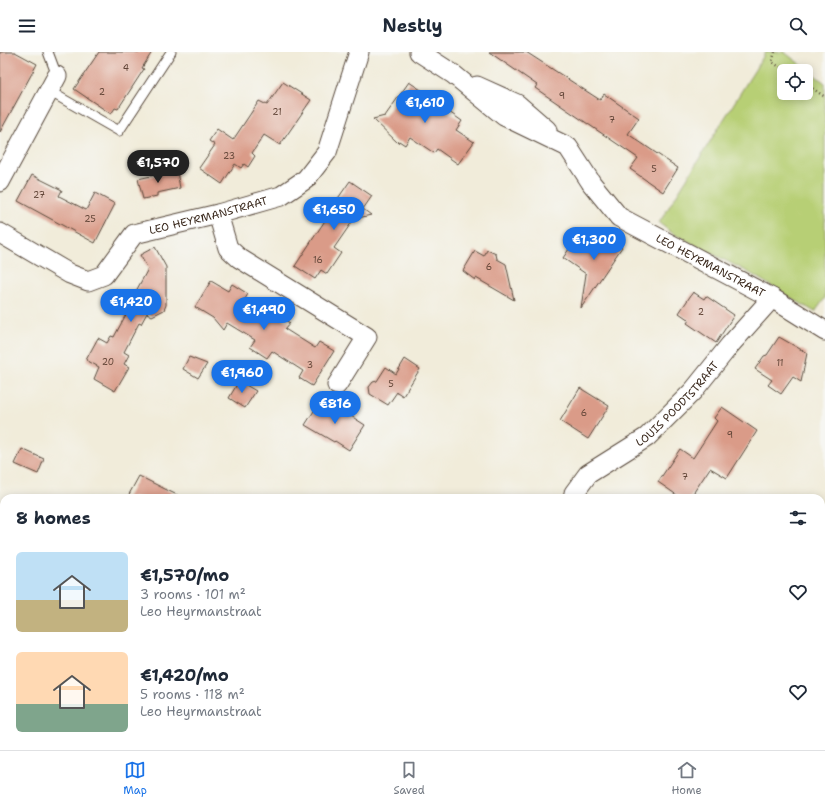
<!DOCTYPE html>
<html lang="en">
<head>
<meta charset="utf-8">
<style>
  :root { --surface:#fff; --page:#f6f6f7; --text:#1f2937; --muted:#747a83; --line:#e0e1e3; --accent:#1a73e8 }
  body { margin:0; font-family:"Shantell Sans",sans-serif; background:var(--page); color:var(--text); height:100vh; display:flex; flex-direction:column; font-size:15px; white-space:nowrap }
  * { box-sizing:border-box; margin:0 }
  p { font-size:13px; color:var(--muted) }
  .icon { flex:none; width:22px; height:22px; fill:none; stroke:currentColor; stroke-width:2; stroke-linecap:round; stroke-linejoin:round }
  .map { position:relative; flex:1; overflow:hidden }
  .side { position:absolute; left:0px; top:442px; width:825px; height:256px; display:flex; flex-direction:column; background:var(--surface); border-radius:12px 12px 0 0; box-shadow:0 2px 10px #0003 }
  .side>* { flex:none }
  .tools { position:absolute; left:777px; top:12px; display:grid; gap:8px }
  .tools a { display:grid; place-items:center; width:36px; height:36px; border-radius:6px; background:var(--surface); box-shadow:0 2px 10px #0003; font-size:20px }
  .price { position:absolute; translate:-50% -34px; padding:0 9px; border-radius:14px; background:var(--accent); color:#fff; font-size:13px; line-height:26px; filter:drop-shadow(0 1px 2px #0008) }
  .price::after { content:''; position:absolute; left:50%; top:24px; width:12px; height:9px; margin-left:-6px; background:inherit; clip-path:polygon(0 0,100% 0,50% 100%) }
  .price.current { background:#222; color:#fff }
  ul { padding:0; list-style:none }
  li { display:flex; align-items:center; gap:12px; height:100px; padding:0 16px }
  li span { display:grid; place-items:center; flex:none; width:112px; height:80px; border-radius:6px; color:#555 }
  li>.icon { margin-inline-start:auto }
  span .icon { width:48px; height:48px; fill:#fffc; stroke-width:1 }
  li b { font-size:17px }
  h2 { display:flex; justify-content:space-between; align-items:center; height:48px; padding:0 16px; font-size:17px }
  header { display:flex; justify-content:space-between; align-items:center; height:52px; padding:0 16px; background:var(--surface); font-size:18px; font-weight:700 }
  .tabs { display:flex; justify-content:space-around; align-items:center; height:56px; border-top:1px solid var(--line); background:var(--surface); font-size:11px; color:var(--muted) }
  .tabs a { display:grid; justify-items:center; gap:2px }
  .tabs .current { color:var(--accent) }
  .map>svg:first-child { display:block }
  .green { fill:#b7cf74; stroke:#797c49; fill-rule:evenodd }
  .building { fill:#da9b88 }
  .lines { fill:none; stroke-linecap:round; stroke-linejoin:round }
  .service-casing { stroke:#56473a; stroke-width:11 }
  .minor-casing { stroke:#56473a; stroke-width:21 }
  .secondary-casing { stroke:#56473a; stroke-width:24 }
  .path { stroke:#56473a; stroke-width:2.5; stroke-dasharray:1 3; stroke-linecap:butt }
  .service { stroke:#fff; stroke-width:9 }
  .minor { stroke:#fff; stroke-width:19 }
  .secondary { stroke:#fff; stroke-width:22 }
  .labels { text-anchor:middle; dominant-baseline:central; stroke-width:3; stroke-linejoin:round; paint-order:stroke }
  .number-label { font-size:9px; fill:#634638 }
  .street-label { font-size:11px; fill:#3b2a1e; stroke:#f6f6f2 }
</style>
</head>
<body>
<header><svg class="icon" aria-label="menu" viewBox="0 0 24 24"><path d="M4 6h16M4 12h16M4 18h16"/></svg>Nestly<svg class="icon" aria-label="search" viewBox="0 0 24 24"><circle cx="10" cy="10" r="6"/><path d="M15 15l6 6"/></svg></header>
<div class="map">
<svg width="825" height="698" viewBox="0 0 825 698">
  <rect width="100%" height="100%" fill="#f6f6f2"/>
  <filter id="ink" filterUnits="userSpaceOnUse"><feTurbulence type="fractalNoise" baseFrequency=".025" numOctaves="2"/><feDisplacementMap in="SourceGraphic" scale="8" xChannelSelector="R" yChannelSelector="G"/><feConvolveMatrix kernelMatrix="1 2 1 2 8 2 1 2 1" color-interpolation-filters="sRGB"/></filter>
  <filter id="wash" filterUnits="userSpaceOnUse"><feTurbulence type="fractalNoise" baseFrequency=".012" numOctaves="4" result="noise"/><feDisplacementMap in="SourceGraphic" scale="16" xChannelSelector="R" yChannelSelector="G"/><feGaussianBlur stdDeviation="0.9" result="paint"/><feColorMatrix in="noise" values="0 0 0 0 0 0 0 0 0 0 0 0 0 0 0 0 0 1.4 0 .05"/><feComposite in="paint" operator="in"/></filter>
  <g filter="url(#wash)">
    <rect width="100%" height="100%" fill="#f1ecda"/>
    <!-- green -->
    <path class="green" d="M766,0H784L825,31V246L815,260L748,220L672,181L659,171ZM784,19H806V41H784Z"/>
    <g id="blocks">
      <!-- building -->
      <path class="building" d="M0,0H15L37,12L0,80Z
        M99,0H152L142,16L144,17L118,57L115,56L111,62L74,37Z
        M489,0H526L600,48L604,42L639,66L628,82L678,116L663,140L630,117L638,106L535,36L537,33Z
        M283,30L311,48L280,93L264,83L252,101L255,104L248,115L244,112L241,116L235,112L222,132L199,116L215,93L209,89L217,77L233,88L259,49L267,53Z
        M409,30L430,44L429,46L462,69L456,78L474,90L458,112L437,97L434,101L410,85L405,93L399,89L398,91L373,67L385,64Z
        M177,120L180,136L157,141V144L143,147L138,127L160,122Z
        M32,123L62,138L59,144L86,158L95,141L115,152L95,191L18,149Z
        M350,129L372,144L363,157L371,163L354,167L334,196L341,201L327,222L321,218L315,227L295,214L334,155H332Z
        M599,179L622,195L581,256L586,222L563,206L571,194L582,201Z
        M155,195L166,215V253L164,258L152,264L147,261L141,272L139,271L124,300L129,303L124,312L129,315L115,339L94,327L99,315L86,308L98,286L107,291L111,284L114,285L131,253L129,252L148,217L140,203Z
        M487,198L496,202L497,207L506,212L514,248L476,226L475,228L463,219L475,199L484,204Z
        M211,229L228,239L232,232L248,242L236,262L265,256L290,271L285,277L315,296L319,290L334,299L312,334L299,326L303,319L272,299L267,306L250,295L255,288L227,271L223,278L213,266L195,255Z
        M693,240L704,247L706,244L734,263L716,291L687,271L689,268L679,261Z
        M779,285L807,301L801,330L793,325L781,342L768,333L772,328L755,317L764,304L767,303Z
        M189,305L207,312L198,326L183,317Z
        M405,307L420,317L403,344L397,340L388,353L370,342L369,335L373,330L377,329L386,315L396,322Z
        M239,329L256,339L245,356L229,346Z
        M580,336L609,354L588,387L560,369Z
        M321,348L338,360L340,357L365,373L349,398L335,389L334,390L305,373Z
        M722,355L757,379L727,426L710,416L690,446H681L658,430L680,397L693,406L717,369L714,366Z
        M22,397L44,407L38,422L15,412Z
        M139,424L183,446H127Z"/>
    </g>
  </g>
  <g filter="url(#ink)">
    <use href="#blocks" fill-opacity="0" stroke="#56473a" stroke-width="1"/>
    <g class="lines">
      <defs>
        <path id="service" d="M48,0L57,24
          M49,39L119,79L171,0
          M198,694L217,698"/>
        <g id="minor">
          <path id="s1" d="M419,0L453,22L504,64L568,95L592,132L619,165L772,246L825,279"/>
          <path d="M477,34L517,52L547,78"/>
          <path d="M0,130L57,24"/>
          <path d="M218,162L228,196L239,206L367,285L337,333"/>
          <path id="s2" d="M0,181L70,222L88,229L104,223L134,182L218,162L281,144L306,127L327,100L359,0"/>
          <path id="s3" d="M573,446L574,441L588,422L647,385L693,339L730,293L772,246"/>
          <path d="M452,698L454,694"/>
        </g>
        <path id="secondary" d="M0,579L4,580
          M421,694L431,698"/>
      </defs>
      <!-- service casing -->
      <use href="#service" class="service-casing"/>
      <!-- minor casing -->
      <use href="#minor" class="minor-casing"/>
      <!-- secondary casing -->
      <use href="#secondary" class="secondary-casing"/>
      <!-- path -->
      <path class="path" d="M775,0L772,10L786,19
        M806,32L825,45"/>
      <!-- service -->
      <use href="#service" class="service"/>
      <!-- minor -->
      <use href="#minor" class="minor"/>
      <!-- secondary -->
      <use href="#secondary" class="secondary"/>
    </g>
  </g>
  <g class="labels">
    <!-- number labels -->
    <g class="number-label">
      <text x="126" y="16">4</text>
      <text x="102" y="40">2</text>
      <text x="562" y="44">9</text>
      <text x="277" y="60">21</text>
      <text x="612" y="68">7</text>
      <text x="229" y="104">23</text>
      <text x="654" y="117">5</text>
      <text x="39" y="143">27</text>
      <text x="90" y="167">25</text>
      <text x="318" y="208">16</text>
      <text x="489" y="215">6</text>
      <text x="701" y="260">2</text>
      <text x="108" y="310">20</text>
      <text x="780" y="311">11</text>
      <text x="310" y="313">3</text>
      <text x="391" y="332">5</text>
      <text x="584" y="361">6</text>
      <text x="730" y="383">9</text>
      <text x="685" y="425">7</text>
    </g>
    <!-- street labels -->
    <g class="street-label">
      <text stroke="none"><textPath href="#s2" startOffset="245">LEO HEYRMANSTRAAT</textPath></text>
      <text stroke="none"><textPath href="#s1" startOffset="368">LEO HEYRMANSTRAAT</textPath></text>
      <text stroke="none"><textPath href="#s3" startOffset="143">LOUIS POODTSTRAAT</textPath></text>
    </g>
  </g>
</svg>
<div class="tools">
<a><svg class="icon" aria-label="locate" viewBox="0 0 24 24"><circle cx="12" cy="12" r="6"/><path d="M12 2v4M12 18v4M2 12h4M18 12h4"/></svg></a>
</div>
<b class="price" style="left:425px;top:72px">€1,610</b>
<b class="price current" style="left:158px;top:132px">€1,570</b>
<b class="price" style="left:334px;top:179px">€1,650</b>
<b class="price" style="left:594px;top:209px">€1,300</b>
<b class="price" style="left:131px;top:271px">€1,420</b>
<b class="price" style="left:264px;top:279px">€1,490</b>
<b class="price" style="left:242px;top:342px">€1,960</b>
<b class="price" style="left:335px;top:373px">€816</b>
<section class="side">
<h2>8 homes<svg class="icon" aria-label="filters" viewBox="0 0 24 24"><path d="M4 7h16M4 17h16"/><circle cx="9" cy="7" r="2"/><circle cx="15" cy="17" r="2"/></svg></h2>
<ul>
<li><span style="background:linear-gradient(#bfe0f5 60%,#c2b280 0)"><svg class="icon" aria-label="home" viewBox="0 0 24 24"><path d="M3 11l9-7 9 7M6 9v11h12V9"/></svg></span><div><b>€1,570/mo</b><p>3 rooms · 101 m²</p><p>Leo Heyrmanstraat</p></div><svg class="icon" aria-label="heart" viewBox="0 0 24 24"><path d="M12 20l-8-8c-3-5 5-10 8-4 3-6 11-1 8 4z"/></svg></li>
<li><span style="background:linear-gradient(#ffd9b3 65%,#7fa58c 0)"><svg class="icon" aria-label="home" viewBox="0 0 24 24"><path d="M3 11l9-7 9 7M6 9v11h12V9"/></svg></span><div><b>€1,420/mo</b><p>5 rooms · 118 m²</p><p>Leo Heyrmanstraat</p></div><svg class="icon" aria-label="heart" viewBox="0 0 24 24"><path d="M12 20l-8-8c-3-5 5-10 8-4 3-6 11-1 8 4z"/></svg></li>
</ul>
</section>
</div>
<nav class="tabs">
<a class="current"><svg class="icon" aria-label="map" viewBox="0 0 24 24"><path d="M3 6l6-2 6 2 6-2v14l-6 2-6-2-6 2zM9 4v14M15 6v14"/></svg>Map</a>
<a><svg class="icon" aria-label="saved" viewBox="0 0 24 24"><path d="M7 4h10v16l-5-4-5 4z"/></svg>Saved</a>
<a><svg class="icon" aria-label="home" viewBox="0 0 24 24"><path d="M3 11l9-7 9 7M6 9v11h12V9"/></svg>Home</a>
</nav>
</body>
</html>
